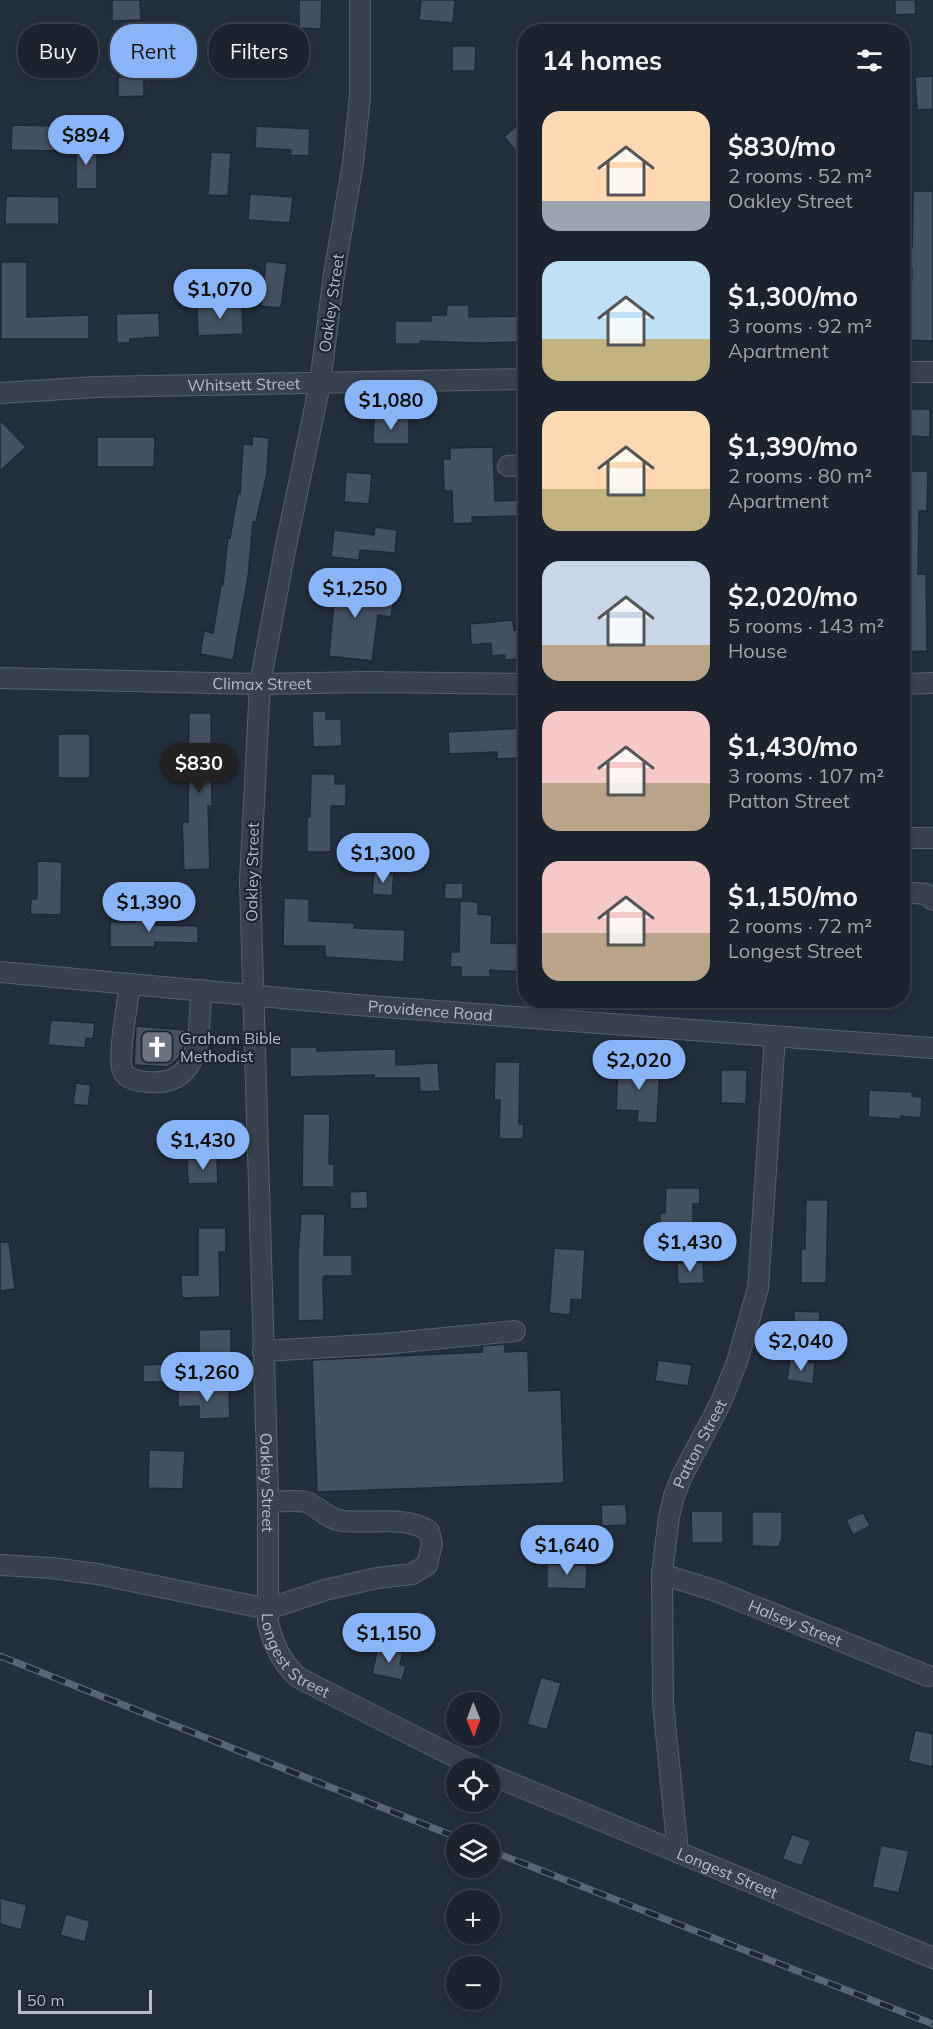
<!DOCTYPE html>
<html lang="en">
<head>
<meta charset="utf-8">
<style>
  :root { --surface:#1b232e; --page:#282f3a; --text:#f1f3f6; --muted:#a0a4aa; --line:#39404a; --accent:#8ab4f8 }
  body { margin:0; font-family:Mulish,sans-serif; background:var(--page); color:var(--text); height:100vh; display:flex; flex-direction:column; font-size:22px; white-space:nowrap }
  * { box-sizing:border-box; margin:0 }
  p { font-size:20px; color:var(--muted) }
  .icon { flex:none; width:33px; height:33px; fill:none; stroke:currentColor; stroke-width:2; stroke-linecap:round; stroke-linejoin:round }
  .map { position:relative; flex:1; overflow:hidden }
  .details { position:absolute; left:518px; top:24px; width:392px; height:984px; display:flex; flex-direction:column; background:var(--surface); border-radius:24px; box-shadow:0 3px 9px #0003,0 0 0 2px var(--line) }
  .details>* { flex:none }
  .guide { position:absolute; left:18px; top:24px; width:410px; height:54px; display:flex; gap:12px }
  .needle { width:39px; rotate:179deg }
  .tools { position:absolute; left:446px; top:1692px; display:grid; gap:12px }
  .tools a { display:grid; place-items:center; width:54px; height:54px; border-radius:50%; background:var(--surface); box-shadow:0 3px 9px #0003,0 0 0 2px var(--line); font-size:30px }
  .scale { position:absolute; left:18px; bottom:15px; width:134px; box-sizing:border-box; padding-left:6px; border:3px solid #b4bcc9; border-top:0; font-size:16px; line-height:21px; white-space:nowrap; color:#b4bcc9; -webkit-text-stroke:4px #1d2633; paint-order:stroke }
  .price { position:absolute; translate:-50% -51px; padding:0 14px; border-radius:21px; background:var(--accent); color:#111; font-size:20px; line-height:39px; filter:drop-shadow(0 2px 3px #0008) }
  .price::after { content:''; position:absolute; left:50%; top:36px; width:18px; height:14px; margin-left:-9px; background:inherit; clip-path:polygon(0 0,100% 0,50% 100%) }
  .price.on { background:#222; color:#fff }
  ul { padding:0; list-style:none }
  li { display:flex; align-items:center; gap:18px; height:150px; padding:0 24px }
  li span { display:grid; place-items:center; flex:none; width:168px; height:120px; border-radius:18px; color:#555 }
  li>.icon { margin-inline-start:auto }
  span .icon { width:72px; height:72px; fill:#fffc; stroke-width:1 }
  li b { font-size:26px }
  h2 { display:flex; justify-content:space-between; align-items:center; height:72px; padding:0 24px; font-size:26px }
  .tag { padding:0 21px; border-radius:24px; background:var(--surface); box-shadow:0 3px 9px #0003,0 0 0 2px var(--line); font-size:21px; line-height:54px }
  .tag.on { background:var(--accent); color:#111 }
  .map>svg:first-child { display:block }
  .building { fill:#455162; stroke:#1f2835; stroke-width:1.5 }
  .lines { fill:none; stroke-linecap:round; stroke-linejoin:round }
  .minor-casing { stroke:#565f6c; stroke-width:22 }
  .minor { stroke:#38414e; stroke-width:20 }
  .rail-casing { stroke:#5a6575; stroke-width:7 }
  .rail { stroke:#1d2633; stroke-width:4.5; stroke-dasharray:14; stroke-linecap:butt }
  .labels { text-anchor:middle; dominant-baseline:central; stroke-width:4.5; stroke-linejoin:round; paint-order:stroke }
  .street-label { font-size:16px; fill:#b4bcc9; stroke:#1d2633 }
  .poi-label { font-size:16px; fill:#b4bcc9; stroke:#1d2633; text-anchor:start }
</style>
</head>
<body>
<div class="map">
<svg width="933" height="2029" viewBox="0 0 933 2029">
  <rect width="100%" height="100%" fill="#242f3e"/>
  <!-- building -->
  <path class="building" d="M112,0H140L141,20L112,21Z
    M299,0H322L321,29L299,28Z
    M421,0H455L453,23L419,20Z
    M895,0H915L916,14L895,15Z
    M452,46H476L475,71H452Z
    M933,76V109L917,110L915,77Z
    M118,77H144V96L118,97Z
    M525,118V145L517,152L504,137Z
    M12,125L55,126V151L11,150Z
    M256,126L310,129L309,156L290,155L291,150L255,148Z
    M76,142H97V189H76Z
    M211,152L231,153L228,196L208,195Z
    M913,191H933V341L909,340L912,269H903V248H912Z
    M250,194L293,197L290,223L248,220Z
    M6,196L59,197V224H5Z
    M266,261L287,264L281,308L261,306Z
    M1,262H27V317L89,315V339H1Z
    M242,305L243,334L198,336L197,307Z
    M447,305H469V317L518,316L519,342L480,343L420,341V344H395V321H431V315H446Z
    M159,313L160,337L130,339V343H117L116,314Z
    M905,409H930V437L905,436Z
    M374,418H409V444H373Z
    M0,420L26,447L0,471Z
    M252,436L269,438L267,473L256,522H253L248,577L233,660L200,654L204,631L213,633L221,585H223L228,537L230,538L238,493H240L243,444L252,445Z
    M97,437H155L154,467H97Z
    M493,447L495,501L525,500V516L472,517V523L453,524L452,491H444L443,459H450V448Z
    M907,471H928L927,511H919L918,574H926L927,651L904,652L902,529H905Z
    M346,472L372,474L369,504L344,502Z
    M375,527L397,530L395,553L360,550L359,560L331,557L334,530L374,535Z
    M324,571L340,574L338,588L394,596L391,617L378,615L372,661L329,656L335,591L321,588Z
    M513,620L514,630H525V659L505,660V655L492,656L491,643L471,645L470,624Z
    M312,711H326V719H341L342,746L313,747Z
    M189,713H211L212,806H208L210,869L184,870L182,822H188Z
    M525,728V758L497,759V752L449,754L448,732Z
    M58,734H90V778H58Z
    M311,774H335V784H346V806H331V852H307V817H310Z
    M37,861L62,862L61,915L30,914L31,899H37Z
    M374,872L394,874L392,896L372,894Z
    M445,883H463V899H444Z
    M284,898L309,899V921L355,923L354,928L405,930L404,962L325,957V946H283Z
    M460,901L478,902V914L492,915L491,943L525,944V972L490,970V977H461V967H450L451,952H459Z
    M137,913H155V925L198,926V943L155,942V947H110V922H136Z
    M51,1020L95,1023L93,1039L86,1038L85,1048L48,1045Z
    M136,1026L185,1030L183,1049L178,1059L167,1067L134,1065Z
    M290,1047H317V1051L396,1049V1065L438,1063L440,1091L420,1092L419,1078H374V1075L290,1077Z
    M495,1062H520L519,1124H524L523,1139H499L500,1100H494Z
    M618,1065L660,1067L657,1123L637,1122L638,1111L616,1110Z
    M721,1070H747L746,1104L721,1103Z
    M76,1083L91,1085L88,1106L73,1104Z
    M869,1090L912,1092V1096L922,1097L921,1118L901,1116L900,1119L868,1117Z
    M303,1114H330L329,1164H334V1187H302Z
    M217,1158L218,1183L188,1184L187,1159Z
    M666,1188H700V1204H693V1233H660V1213H665Z
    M367,1191L368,1208L350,1209V1192Z
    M806,1200H828L826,1283H801V1249H805Z
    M301,1214H325L324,1255H352V1276H324L323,1280L324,1320L298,1321V1255Z
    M198,1228H226V1252H219L220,1297L182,1298L181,1275H198Z
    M0,1242H9L15,1289L0,1291Z
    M554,1248L585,1250L582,1300L571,1299L570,1315L549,1313Z
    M703,1262L704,1283L678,1284L677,1263Z
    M794,1311L820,1312L819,1336L794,1335Z
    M231,1329V1356H199V1330Z
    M505,1344V1352L528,1351L529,1391L561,1390L564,1483L317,1492L312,1360L482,1352V1346Z
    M790,1359L815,1363L813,1384L787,1380Z
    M658,1360L692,1365L688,1386L655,1381Z
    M165,1364V1382H143V1365Z
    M200,1390H229L230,1418L199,1419V1406L178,1407V1391Z
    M149,1450L185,1451L183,1489L148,1488Z
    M626,1504L627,1525L602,1526L601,1505Z
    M691,1511H723V1543H692Z
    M752,1512H782V1542H780V1547L752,1546Z
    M863,1512L870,1526L853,1535L846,1520Z
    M547,1564L587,1565L586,1589L547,1588Z
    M378,1647L403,1653L400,1665L406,1666L402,1680L372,1674Z
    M541,1677L561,1683L547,1730L527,1724Z
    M915,1730L933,1734V1767L908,1761Z
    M792,1834L811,1841L802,1866L782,1859Z
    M881,1845L909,1851L899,1893L872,1887Z
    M0,1898L27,1905L21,1930L0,1924Z
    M66,1914L90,1921L85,1942L60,1935Z"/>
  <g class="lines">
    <defs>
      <g id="minor">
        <path id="s1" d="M360,0V96L353,163L334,274L320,384L285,550L260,684L250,881L268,1494V1623C274,1646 281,1662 299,1678L477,1768"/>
        <path d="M902,372H933"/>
        <path id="s2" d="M0,393L96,387L525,379"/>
        <path d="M508,466L525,465"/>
        <path id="s3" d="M0,678L260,684L367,682L525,684"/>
        <path d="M902,684L933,683"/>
        <path d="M902,838H933"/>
        <path d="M902,892L926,894L933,900"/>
        <path id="s4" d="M0,972L357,1005L933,1048"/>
        <path d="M130,984C128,1002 117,1056 123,1071C126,1079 140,1082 147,1082C205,1087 197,1030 202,990"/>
        <path d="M263,1351L383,1344L515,1331"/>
        <path d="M0,1565L51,1568L97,1574L268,1609L325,1590L377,1578L412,1574L427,1565L432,1544L429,1531C403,1515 372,1524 343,1521C326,1519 317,1505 306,1502C294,1500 280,1502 268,1501"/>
        <path id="s5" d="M662,1574L716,1591L928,1676"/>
        <path id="s6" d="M489,1774L933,1958"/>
        <path id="s7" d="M678,1853L663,1703L662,1574L669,1517L674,1496L682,1476L721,1402L737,1362L758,1288L775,1037"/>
      </g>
    </defs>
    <!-- minor casing -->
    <use href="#minor" class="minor-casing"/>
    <!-- minor -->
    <use href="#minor" class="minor"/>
    <defs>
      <path id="rail" d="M0,1656L456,1837
        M489,1850L933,2024"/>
    </defs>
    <!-- rail casing -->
    <use href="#rail" class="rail-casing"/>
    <!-- rail -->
    <use href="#rail" class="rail"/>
  </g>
  <!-- icons -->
  <defs>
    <symbol id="church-square" viewBox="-11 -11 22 22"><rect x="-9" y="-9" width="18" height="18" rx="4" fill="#6b7280" stroke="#1d2633"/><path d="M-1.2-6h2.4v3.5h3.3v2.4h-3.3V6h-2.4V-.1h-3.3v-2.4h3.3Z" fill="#fff"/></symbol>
  </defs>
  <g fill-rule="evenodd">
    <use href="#church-square" x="138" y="1028" width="38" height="38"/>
  </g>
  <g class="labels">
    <!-- street labels -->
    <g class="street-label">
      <text transform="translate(331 303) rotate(-82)">Oakley Street</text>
      <text stroke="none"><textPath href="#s2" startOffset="244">Whitsett Street</textPath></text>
      <text stroke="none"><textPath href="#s3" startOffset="262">Climax Street</textPath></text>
      <text transform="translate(252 872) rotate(-89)">Oakley Street</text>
      <text stroke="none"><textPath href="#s4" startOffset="432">Providence Road</textPath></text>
      <text stroke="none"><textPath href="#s7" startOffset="417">Patton Street</textPath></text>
      <text stroke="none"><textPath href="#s1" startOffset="1492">Oakley Street</textPath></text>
      <text stroke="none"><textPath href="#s5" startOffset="142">Halsey Street</textPath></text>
      <text stroke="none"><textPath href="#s1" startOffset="1676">Longest Street</textPath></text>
      <text stroke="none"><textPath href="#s6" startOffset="258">Longest Street</textPath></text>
    </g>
    <!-- poi labels -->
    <g class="poi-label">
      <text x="180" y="1038">Graham Bible<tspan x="180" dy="18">Methodist</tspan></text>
    </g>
  </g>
</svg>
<div class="tools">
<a><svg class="needle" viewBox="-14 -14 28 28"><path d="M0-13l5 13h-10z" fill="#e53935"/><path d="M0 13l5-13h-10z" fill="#a0a4aa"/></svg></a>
<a><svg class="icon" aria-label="locate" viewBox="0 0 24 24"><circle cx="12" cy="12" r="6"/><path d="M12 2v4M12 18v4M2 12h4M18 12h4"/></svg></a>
<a><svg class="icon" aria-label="layers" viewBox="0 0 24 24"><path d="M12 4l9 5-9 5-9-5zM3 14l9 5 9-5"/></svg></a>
<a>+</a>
<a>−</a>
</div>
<div class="scale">50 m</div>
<b class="price" style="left:86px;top:166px">$894</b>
<b class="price" style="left:220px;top:320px">$1,070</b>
<b class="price" style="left:391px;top:431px">$1,080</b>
<b class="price" style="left:355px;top:619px">$1,250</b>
<b class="price on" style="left:199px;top:794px">$830</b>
<b class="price" style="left:383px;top:884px">$1,300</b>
<b class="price" style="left:149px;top:933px">$1,390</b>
<b class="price" style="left:639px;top:1091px">$2,020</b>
<b class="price" style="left:203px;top:1171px">$1,430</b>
<b class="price" style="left:690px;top:1273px">$1,430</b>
<b class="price" style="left:801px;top:1372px">$2,040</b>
<b class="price" style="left:207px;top:1403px">$1,260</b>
<b class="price" style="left:567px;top:1576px">$1,640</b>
<b class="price" style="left:389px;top:1664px">$1,150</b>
<div class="guide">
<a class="tag">Buy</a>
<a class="tag on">Rent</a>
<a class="tag">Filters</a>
</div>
<section class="details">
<h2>14 homes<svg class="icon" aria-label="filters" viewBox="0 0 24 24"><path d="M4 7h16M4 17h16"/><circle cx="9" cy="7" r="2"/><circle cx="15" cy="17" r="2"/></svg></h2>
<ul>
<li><span style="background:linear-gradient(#ffd9b3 75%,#9aa5b1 0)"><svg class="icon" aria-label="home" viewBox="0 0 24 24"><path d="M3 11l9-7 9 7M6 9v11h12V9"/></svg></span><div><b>$830/mo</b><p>2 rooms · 52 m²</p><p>Oakley Street</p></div></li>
<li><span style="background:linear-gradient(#bfe0f5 65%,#c2b280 0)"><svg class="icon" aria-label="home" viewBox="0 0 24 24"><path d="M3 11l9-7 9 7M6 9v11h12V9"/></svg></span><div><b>$1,300/mo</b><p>3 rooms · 92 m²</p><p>Apartment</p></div></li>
<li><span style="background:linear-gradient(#ffd9b3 65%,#c2b280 0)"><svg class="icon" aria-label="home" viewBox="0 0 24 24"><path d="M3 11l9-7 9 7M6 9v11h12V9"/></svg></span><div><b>$1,390/mo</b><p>2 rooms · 80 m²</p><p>Apartment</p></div></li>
<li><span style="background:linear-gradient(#c9d6e8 70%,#b9a48a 0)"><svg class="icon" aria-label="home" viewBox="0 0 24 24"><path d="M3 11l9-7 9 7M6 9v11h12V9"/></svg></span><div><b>$2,020/mo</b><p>5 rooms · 143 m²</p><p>House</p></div></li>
<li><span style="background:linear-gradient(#f6c9c9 60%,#b9a48a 0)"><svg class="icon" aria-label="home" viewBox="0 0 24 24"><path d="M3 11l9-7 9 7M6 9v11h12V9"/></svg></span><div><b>$1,430/mo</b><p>3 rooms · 107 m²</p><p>Patton Street</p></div></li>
<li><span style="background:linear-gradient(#f6c9c9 60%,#b9a48a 0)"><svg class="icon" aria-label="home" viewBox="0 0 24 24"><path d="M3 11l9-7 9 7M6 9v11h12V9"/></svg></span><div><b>$1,150/mo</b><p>2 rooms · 72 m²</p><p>Longest Street</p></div></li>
</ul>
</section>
</div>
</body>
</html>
